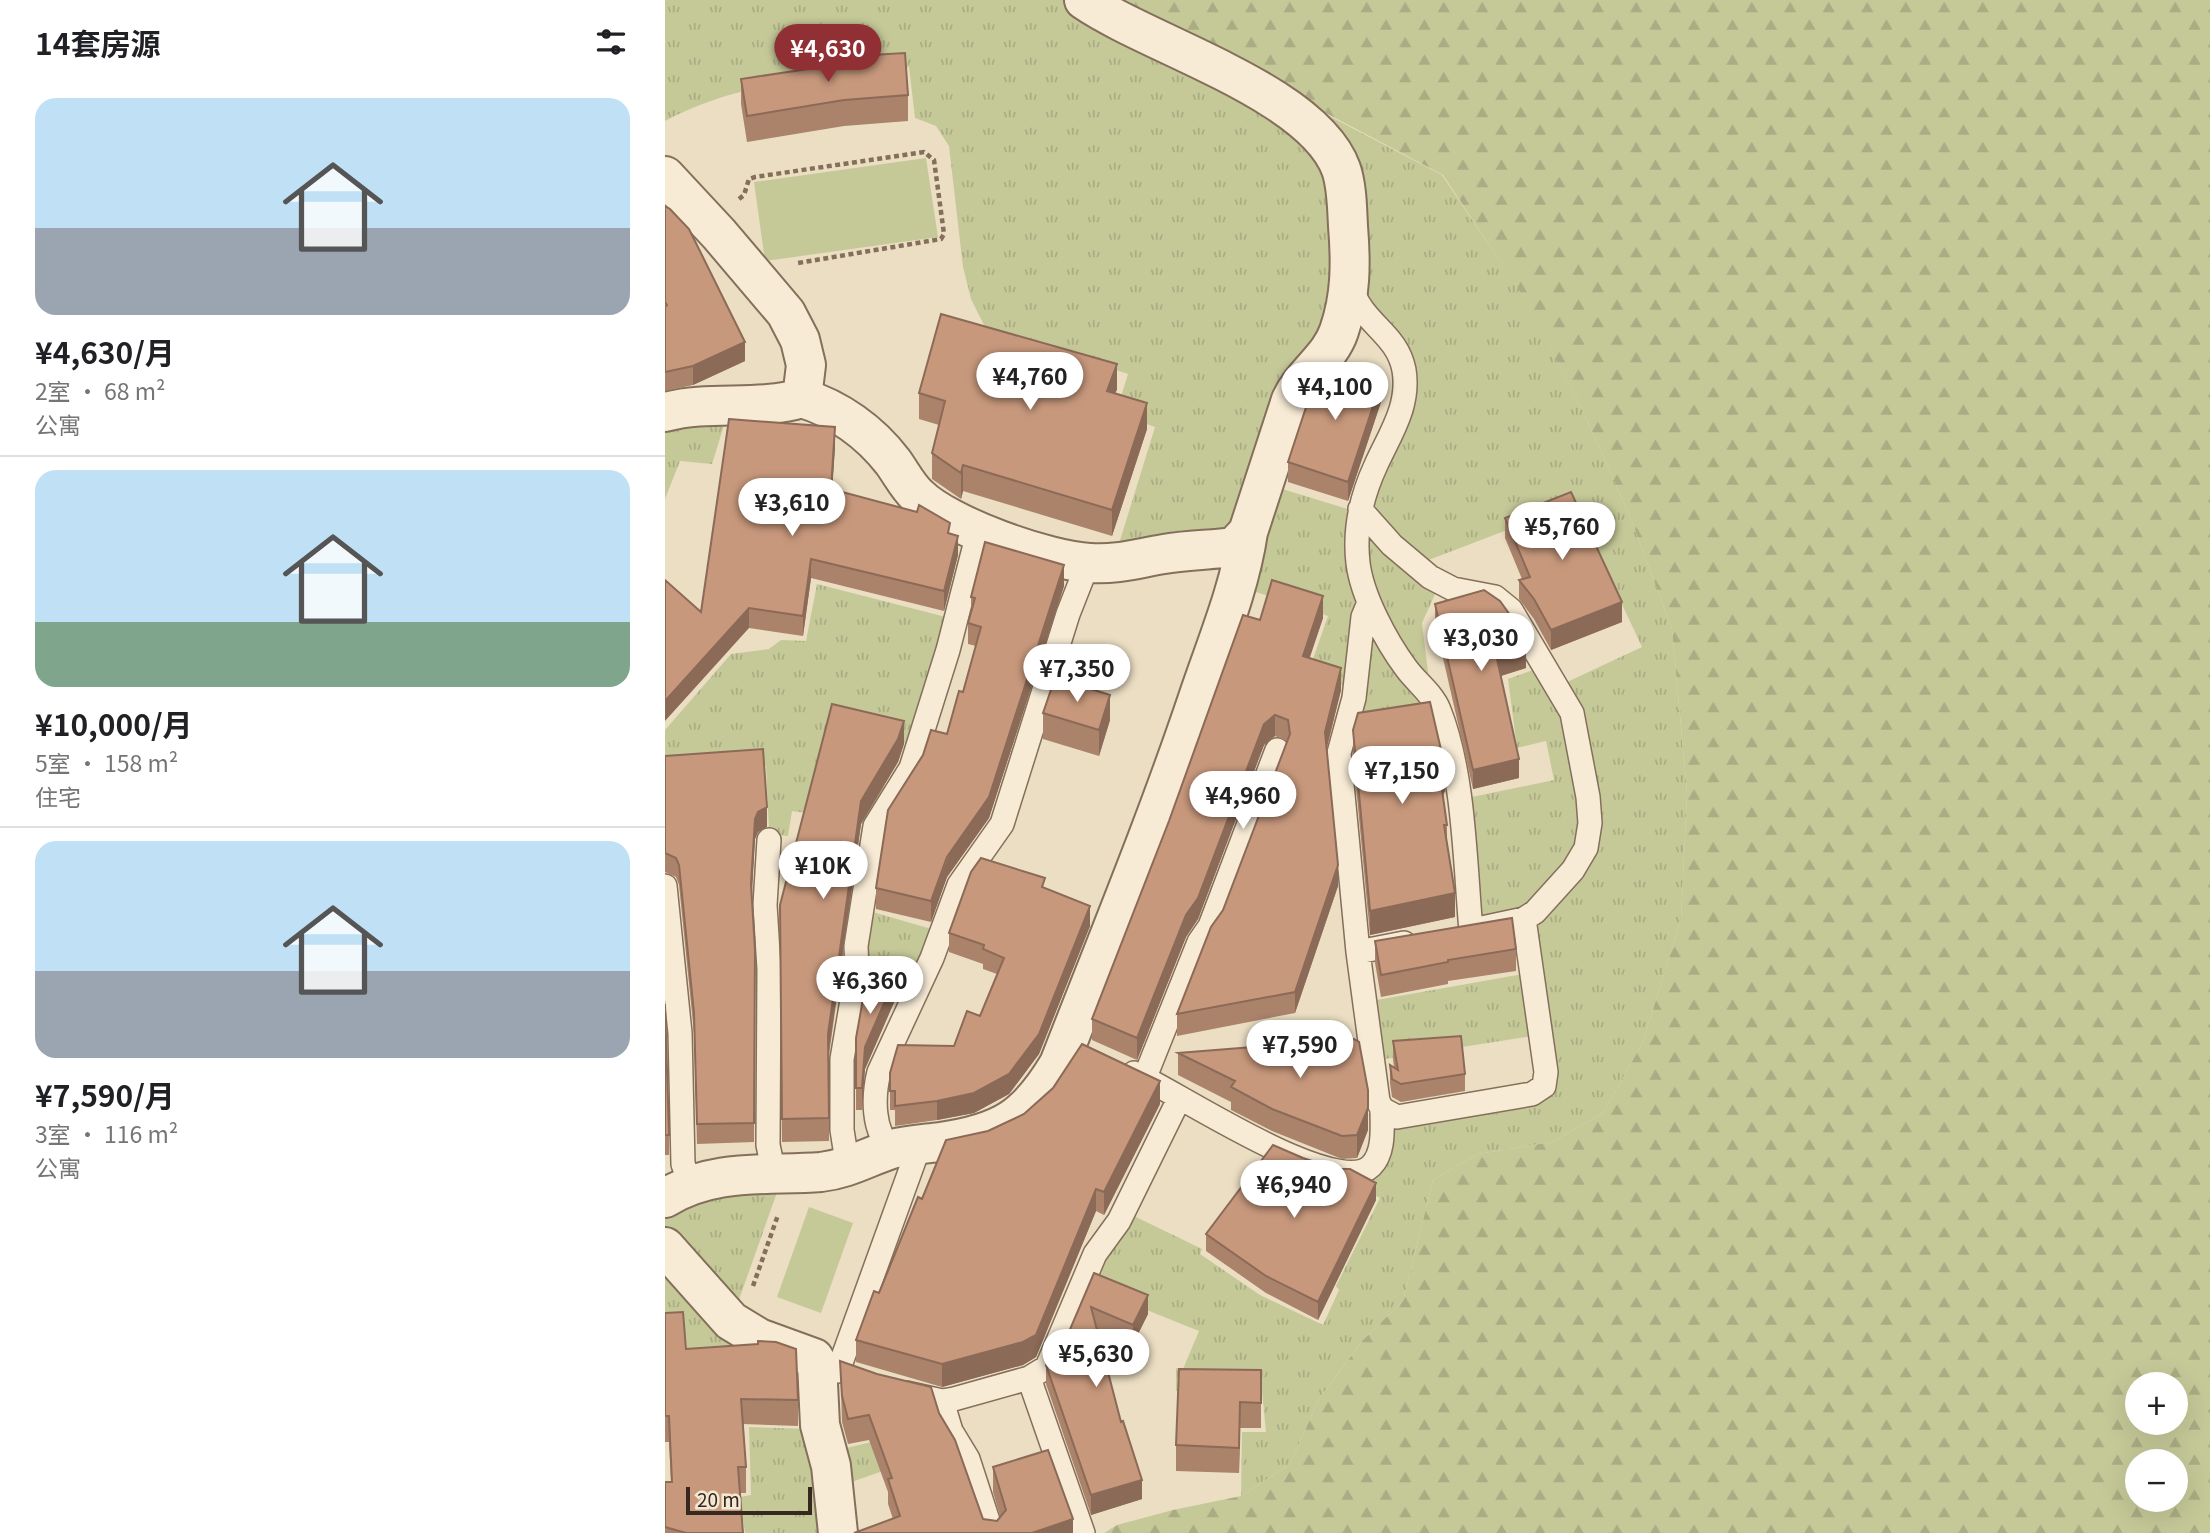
<!DOCTYPE html>
<html lang="zh">
<head>
<meta charset="utf-8">
<style>
  :root { --surface:#fff; --page:#f2f2f2; --text:#202124; --muted:#757577; --line:#e0e0e0; --accent:#902f34 }
  body { margin:0; font-family:Georgia,"Noto Sans SC",serif; background:var(--page); color:var(--text); height:100vh; display:flex; flex-direction:column; font-size:26px; white-space:nowrap }
  * { box-sizing:border-box; margin:0 }
  p { font-size:23px; color:var(--muted) }
  .icon { flex:none; width:38px; height:38px; fill:none; stroke:currentColor; stroke-width:2; stroke-linecap:round; stroke-linejoin:round }
  .map { position:relative; flex:1; overflow:hidden }
  .sheet { display:flex; flex-direction:column; background:var(--surface); width:665px }
  .sheet>* { flex:none }
  .buttons { position:absolute; left:1460px; top:1372px; display:grid; gap:14px }
  .buttons a { display:grid; place-items:center; width:63px; height:63px; border-radius:50%; background:var(--surface); box-shadow:0 7px 28px #0002; font-size:35px }
  .scale { position:absolute; left:21px; bottom:18px; width:126px; box-sizing:border-box; padding-left:7px; border:4px solid #35281e; border-top:0; font-size:19px; line-height:24px; white-space:nowrap; color:#35281e; -webkit-text-stroke:5px #f3e8d3; paint-order:stroke }
  .price { position:absolute; translate:-50% -60px; padding:0 16px; border-radius:24px; background:#fff; color:#222; font-size:23px; line-height:46px; filter:drop-shadow(0 2px 4px #0008) }
  .price::after { content:''; position:absolute; left:50%; top:42px; width:21px; height:16px; margin-left:-10px; background:inherit; clip-path:polygon(0 0,100% 0,50% 100%) }
  .price.active { background:var(--accent); color:#fff }
  ul { padding:0; list-style:none }
  li { display:grid; align-content:center; gap:14px; height:371px; padding:0 35px }
  li+li { border-top:2px solid var(--line) }
  li span { display:grid; place-items:center; height:217px; border-radius:21px; color:#555 }
  li>.icon { margin-inline-start:auto }
  span .icon { width:126px; height:126px; fill:#fffc; stroke-width:1 }
  li b { font-size:30px }
  h2 { display:flex; justify-content:space-between; align-items:center; height:84px; padding:0 35px; font-size:30px }
  main { display:flex; flex:1; min-height:0 }
  .map>svg:first-child { display:block }
  .grass { fill:url(#grass-tufts) }
  .forest { fill:url(#forest-firs); fill-rule:evenodd }
  .pitch { fill:#c5c998 }
  .lines { fill:none; stroke-linecap:round; stroke-linejoin:round }
  .service-casing { stroke:#846f5b; stroke-width:26 }
  .minor-casing { stroke:#846f5b; stroke-width:42 }
  .path { stroke:#846f5b; stroke-width:4.5; stroke-dasharray:5 3.5; stroke-linecap:butt }
  .service { stroke:#f7ebd6; stroke-width:23 }
  .minor { stroke:#f7ebd6; stroke-width:38 }
  .wall { fill:#ab836b }
  .shaded-wall { fill:#8b6a57 }
  .building { fill:#c7987c; stroke:#8b6a57; stroke-width:2 }
</style>
</head>
<body>
<main>
<section class="sheet">
<h2>14套房源<svg class="icon" aria-label="filters" viewBox="0 0 24 24"><path d="M4 7h16M4 17h16"/><circle cx="9" cy="7" r="2"/><circle cx="15" cy="17" r="2"/></svg></h2>
<ul>
<li><span style="background:linear-gradient(#bfe0f5 60%,#9aa5b1 0)"><svg class="icon" aria-label="home" viewBox="0 0 24 24"><path d="M3 11l9-7 9 7M6 9v11h12V9"/></svg></span><div><b>¥4,630/月</b><p>2室 · 68 m²</p><p>公寓</p></div></li>
<li><span style="background:linear-gradient(#bfe0f5 70%,#7fa58c 0)"><svg class="icon" aria-label="home" viewBox="0 0 24 24"><path d="M3 11l9-7 9 7M6 9v11h12V9"/></svg></span><div><b>¥10,000/月</b><p>5室 · 158 m²</p><p>住宅</p></div></li>
<li><span style="background:linear-gradient(#bfe0f5 60%,#9aa5b1 0)"><svg class="icon" aria-label="home" viewBox="0 0 24 24"><path d="M3 11l9-7 9 7M6 9v11h12V9"/></svg></span><div><b>¥7,590/月</b><p>3室 · 116 m²</p><p>公寓</p></div></li>
</ul>
</section>
<div class="map">
<svg width="1545" height="1533" viewBox="0 0 1545 1533">
  <defs>
    <pattern id="grass-tufts" width="24" height="20" patternUnits="userSpaceOnUse" patternTransform="scale(1.75)"><rect width="24" height="20" fill="#c5c998"/><path d="M3 7l-1-3M5 7V3M7 7l1-3M15 17l-1-3M17 17v-4M19 17l1-3" fill="none" stroke="#aaad83"/></pattern>
    <pattern id="forest-firs" width="22" height="20" patternUnits="userSpaceOnUse" patternTransform="scale(1.75)"><rect width="22" height="20" fill="#c5c998"/><path d="M5 1l3.5 6h-7zM16 11l3.5 6h-7z" fill="#aaad83"/></pattern>
  </defs>
  <rect width="100%" height="100%" fill="#ebdec3"/>
  <!-- grass -->
  <path class="grass" d="M0,0H402L566,87L662,162L679,281L573,522L551,533L453,547L490,427L451,413L463,374L320,327L306,299L298,267L284,146L271,126L250,118L244,67C163,74 73,82 0,121Z
    M586,75L777,175L858,295L917,409L964,514L1007,629L1022,792L1016,919L978,1042L938,1113L887,1142L813,1154L768,1180L738,1301L698,1340L654,1399L625,1464L576,1496L577,1432H601L597,1391H511V1368L518,1369L534,1331L422,1286L469,1216L537,1249L535,1254L595,1295L658,1325L674,1290L671,1286L715,1198L666,1174L700,1177L722,1126L878,1094L869,924L925,851L910,699L902,682L977,647L910,504L761,561L705,513L745,386L699,309L694,208Z
    M61,419L47,464L15,461L0,499V423Z
    M611,487L689,511L695,600L685,688L643,673L663,616L579,588Z
    M699,525L771,592L757,623L764,680L749,664L708,603Z
    M152,584L281,617L242,744L166,722L154,769L220,787L202,822L127,811L123,836L108,835L104,831L101,765L0,770V730L66,654L104,649L116,640L141,641Z
    M702,625L761,708L718,790L684,798L679,774Z
    M873,668L907,735L916,845L856,915L817,922L802,798L889,780L881,741L852,748L843,679Z
    M204,911L270,930L251,962L237,997L196,986Z
    M858,974L868,1036L714,1060L706,1001Z
    M115,1184L70,1311L0,1235V1218L16,1205Z
    M0,1260L92,1344L23,1362L21,1335H0Z
    M277,1425L287,1447L175,1486L169,1451Z
    M84,1427L146,1429L165,1533H80L75,1497L86,1495Z"/>
  <!-- forest -->
  <path class="forest" d="M447,0H1545V1533H439L452,1525L508,1510L576,1496L625,1464L654,1399L698,1340L738,1301L768,1180L813,1154L887,1142L938,1113L978,1042L1016,919L1022,792L1007,629L964,514L917,409L858,296L778,175ZM1472,1384H1510V1423H1472ZM1472,1461H1510V1500H1472Z"/>
  <!-- pitch -->
  <path class="pitch" d="M261,158L273,237L100,261L89,182Z
    M144,1207L188,1223L156,1313L112,1297Z"/>
  <g class="lines">
    <defs>
      <path id="service" d="M686,287C698,325 732,333 739,370C745,406 725,434 711,465C697,495 689,529 693,563C697,596 721,641 741,668C751,682 768,694 774,710C799,772 800,863 806,931
        M695,509L727,545L765,577L788,589L830,597L846,610L907,713L923,797L925,823L921,848L908,870L870,912L859,919L817,928
        M703,605L698,617L689,698L674,753L693,952L739,943
        M104,840L100,905L104,969L103,1145L109,1174
        M0,886L15,1033L18,1164L25,1183
        M693,952L713,1101L717,1109L732,1117L867,1094L879,1086L881,1072L859,919
        M469,1073C509,1090 671,1200 706,1166C720,1152 717,1127 717,1109
        M480,1077L534,942L545,926L612,750
        M227,1149C207,1132 208,1096 214,1072L267,958L294,885L337,824L403,614L423,563
        M183,1168L177,1130V1059L192,971L191,946L210,826L246,768L283,650L313,533
        M173,1371L255,1144
        M364,1378L418,1533
        M241,1393L277,1401L289,1399L364,1378L382,1367L430,1254L454,1221L514,1099
        M277,1401L286,1431L303,1459L327,1533"/>
      <path id="minor" d="M0,176L54,234L121,313L135,340L141,365L137,398C93,411 45,400 0,412
        M137,398C173,409 205,432 228,462C236,473 243,487 253,496C283,526 383,561 425,563C452,565 474,558 499,554C522,550 546,550 569,547L583,532L626,400C638,374 665,358 674,331C686,296 686,263 683,226C682,208 682,186 676,169C648,92 484,45 419,0
        M0,1198C49,1168 101,1176 156,1172C183,1169 202,1157 227,1149C242,1145 259,1144 275,1142C337,1133 362,1118 394,1064C442,941 492,820 534,695C552,642 575,587 583,532
        M0,1247L66,1321L94,1338L149,1358L152,1363L155,1425L166,1466L173,1533"/>
    </defs>
    <!-- service casing -->
    <use href="#service" class="service-casing"/>
    <!-- minor casing -->
    <use href="#minor" class="minor-casing"/>
    <!-- path -->
    <path class="path" d="M74,199L79,195L84,179L90,177L259,152L269,160L279,234L276,239L133,263
      M88,1286L113,1215"/>
    <!-- service -->
    <use href="#service" class="service"/>
    <!-- minor -->
    <use href="#minor" class="minor"/>
  </g>
  <!-- wall -->
  <path class="wall" d="M76,79L243,95V121L179,126L82,142L76,104Z
    M0,206L80,361L28,385L0,391Z
    M452,389L450,394L482,429L447,536L298,491L296,499L267,479V453L274,425L254,419V393Z
    M717,399L683,501L623,482V462Z
    M170,447L167,489L285,533L293,555L279,611L146,578L138,636L84,628L36,612Z
    M840,518L957,622L886,650L869,619L854,599V580L857,579L840,538Z
    M399,586L324,818L282,877L266,922L211,909V888L282,734L298,692L311,646L303,644V623L306,613V597Z
    M770,604L861,668L836,676L854,778L808,789L770,623Z
    M658,618L644,658L676,690L662,748L673,886L630,1013L512,1036V1014L558,910L622,741L610,736L599,745L533,919L521,937L472,1060L427,1040V1019L595,620Z
    M378,713L445,720L434,756L378,739Z
    M688,730L780,791L778,795L782,825V843L790,917L705,935L688,754Z
    M239,744L233,762L196,824L164,1055V1141L117,1142L115,905Z
    M0,756L102,827L93,832L90,839L87,894L90,950L89,1142L32,1144L29,1033L14,885L11,877L0,872Z
    M425,926L374,1054L344,1094L309,1113L272,1120L230,1126V1110H225V1073L289,1046L315,1016L332,974L318,969V964L284,952V933Z
    M710,941L851,949V971L783,981V984L716,997L710,963Z
    M230,1000L200,1069L197,1110H191V1038Z
    M0,1004L4,1135V1155H0Z
    M728,1041L800,1074V1091L736,1102L727,1097L725,1083V1065L729,1068L728,1059Z
    M513,1053L703,1090V1130L692,1158L677,1159L607,1131L566,1110V1102L513,1075Z
    M495,1104L439,1215L431,1211L371,1357L358,1365L277,1387L191,1362V1340L214,1293L257,1199Z
    M638,1158L711,1200L653,1320L601,1293L541,1251V1234Z
    M429,1273L483,1314L468,1344L431,1329L477,1499L426,1515L381,1384V1365L395,1353Z
    M0,1313L21,1349L133,1400V1426L78,1424L81,1467V1493H75L78,1533H0V1482H6L4,1442H0Z
    M175,1361L274,1413L318,1519L332,1521L335,1516L328,1492V1467L408,1533L228,1519L223,1504V1492L204,1440L183,1444L177,1422Z
    M596,1370V1428H575L574,1473L511,1471V1445Z"/>
  <!-- shaded-wall -->
  <path class="shaded-wall" d="M80,342V361L28,385V366Z
    M452,364V389L442,417V391Z
    M717,379V399L683,501V482Z
    M482,403V429L447,536V510Z
    M170,427V447L166,509V489Z
    M298,465V491L296,499V473Z
    M293,536V555L279,611V591Z
    M146,559V578L138,636V616Z
    M399,565V586L324,818L282,877L266,922V901Z
    M658,596V618L638,678V656Z
    M957,602V622L886,650V630Z
    M84,608V628L0,721V701Z
    M861,649V668L832,677V659Z
    M676,668V690L660,754V732Z
    M445,695V720L434,756V730Z
    M610,715V736L599,745L533,919L521,937L472,1060V1038L521,915L599,724Z
    M239,721V744L233,762L196,824L163,1057V1034L196,801Z
    M854,759V778L808,789V770Z
    M780,767V791L775,800V776Z
    M102,807V827L93,832L90,839L86,904V884L90,819L93,812Z
    M673,865V886L630,1013V992Z
    M790,893V917L705,935V911Z
    M425,906V926L374,1054L344,1094L309,1113L272,1120V1101Z
    M230,978V1000L200,1069L197,1110V1088L200,1047Z
    M495,1081V1104L439,1215V1192Z
    M703,1108V1130L692,1158V1135Z
    M711,1183V1200L653,1320V1302Z
    M431,1189V1211L371,1357L358,1365L277,1387V1364Z
    M483,1295V1314L468,1344V1325Z
    M575,1402V1428L574,1473V1448Z
    M477,1480V1499L426,1515V1495Z
    M408,1519V1533H367Z"/>
  <!-- building -->
  <path class="building" d="M240,53L243,95L179,100L82,116L76,79L190,62L189,56Z
    M0,206L5,209L24,229L80,342L28,366L0,372V307L2,305L0,302Z
    M276,314L452,364L442,391L482,403L447,510L298,465L296,473L267,453L280,401L254,393Z
    M666,363L717,379L683,482L623,462L648,386Z
    M64,419L170,427L166,489L252,512L254,505L285,523L283,533L293,536L279,591L146,559L138,616L84,608L0,701V580L36,612Z
    M906,492L957,602L886,630L869,599L854,580L865,577L840,518Z
    M320,542L399,565L324,797L282,857L266,901L211,888L223,810L258,755L266,730L282,734L294,691L298,692L316,627L303,623L310,598L306,597Z
    M607,580L658,596L638,656L676,668L660,732L673,865L630,992L512,1014L546,927L558,910L625,734L623,720L610,715L599,724L533,898L521,915L472,1038L427,1019L504,821L578,615L595,620Z
    M819,590L835,601L850,622L861,649L832,659L854,759L808,770L770,604Z
    M390,678L445,695L434,730L378,713Z
    M765,702L780,767L775,776L782,825H779L790,893L705,911L688,730L693,713Z
    M167,704L239,721L233,739L196,801L163,1034L164,1118L117,1119L115,905Z
    M98,749L102,807L93,812L90,819L86,884L90,950L89,1123L32,1124L29,1013L14,865L11,858L0,853V756Z
    M316,858L380,878L377,887L425,906L374,1034L344,1074L309,1093L272,1101L230,1106V1091H225V1073L233,1045L289,1046L302,1011L315,1016L339,958L318,949L319,945L284,933L306,872Z
    M847,918L851,949L783,960V962L716,975L710,941Z
    M203,971L230,978L200,1047L197,1088H191V1038Z
    M0,1004L4,1135H0Z
    M796,1036L800,1074L736,1084L727,1079L725,1065L733,1070L728,1041Z
    M689,1039L694,1042L703,1090V1108L692,1135L677,1136L607,1109L566,1087L570,1081L513,1053Z
    M417,1044L495,1081L439,1192L431,1189L371,1335L358,1342L277,1364L191,1340L209,1291L214,1293L253,1197L257,1199L281,1140L323,1131L359,1114L388,1088Z
    M608,1145L638,1158L671,1169H685L711,1183L653,1302L601,1276L541,1234Z
    M429,1273L483,1295L468,1325L426,1307L456,1422L458,1421L477,1480L426,1495L381,1365L395,1353Z
    M18,1312L21,1349L93,1344V1341L111,1342L131,1349L133,1400L76,1399L81,1467H73L78,1533H21L0,1527V1482H7L4,1416H0V1313Z
    M175,1361L212,1374L266,1387L274,1413L290,1440L318,1519L332,1521L341,1510L328,1467L383,1450L408,1519L367,1533H189L235,1516L223,1479L227,1478L204,1415L183,1419L177,1396Z
    M514,1369L596,1370V1403L575,1402L574,1448L511,1445Z"/>
</svg>
<div class="buttons">
<a>+</a>
<a>−</a>
</div>
<div class="scale">20 m</div>
<b class="price active" style="left:163px;top:84px">¥4,630</b>
<b class="price" style="left:365px;top:412px">¥4,760</b>
<b class="price" style="left:670px;top:422px">¥4,100</b>
<b class="price" style="left:127px;top:538px">¥3,610</b>
<b class="price" style="left:897px;top:562px">¥5,760</b>
<b class="price" style="left:816px;top:673px">¥3,030</b>
<b class="price" style="left:412px;top:704px">¥7,350</b>
<b class="price" style="left:737px;top:806px">¥7,150</b>
<b class="price" style="left:578px;top:831px">¥4,960</b>
<b class="price" style="left:158px;top:901px">¥10K</b>
<b class="price" style="left:205px;top:1016px">¥6,360</b>
<b class="price" style="left:635px;top:1080px">¥7,590</b>
<b class="price" style="left:629px;top:1220px">¥6,940</b>
<b class="price" style="left:431px;top:1389px">¥5,630</b>
</div>
</main>
</body>
</html>
